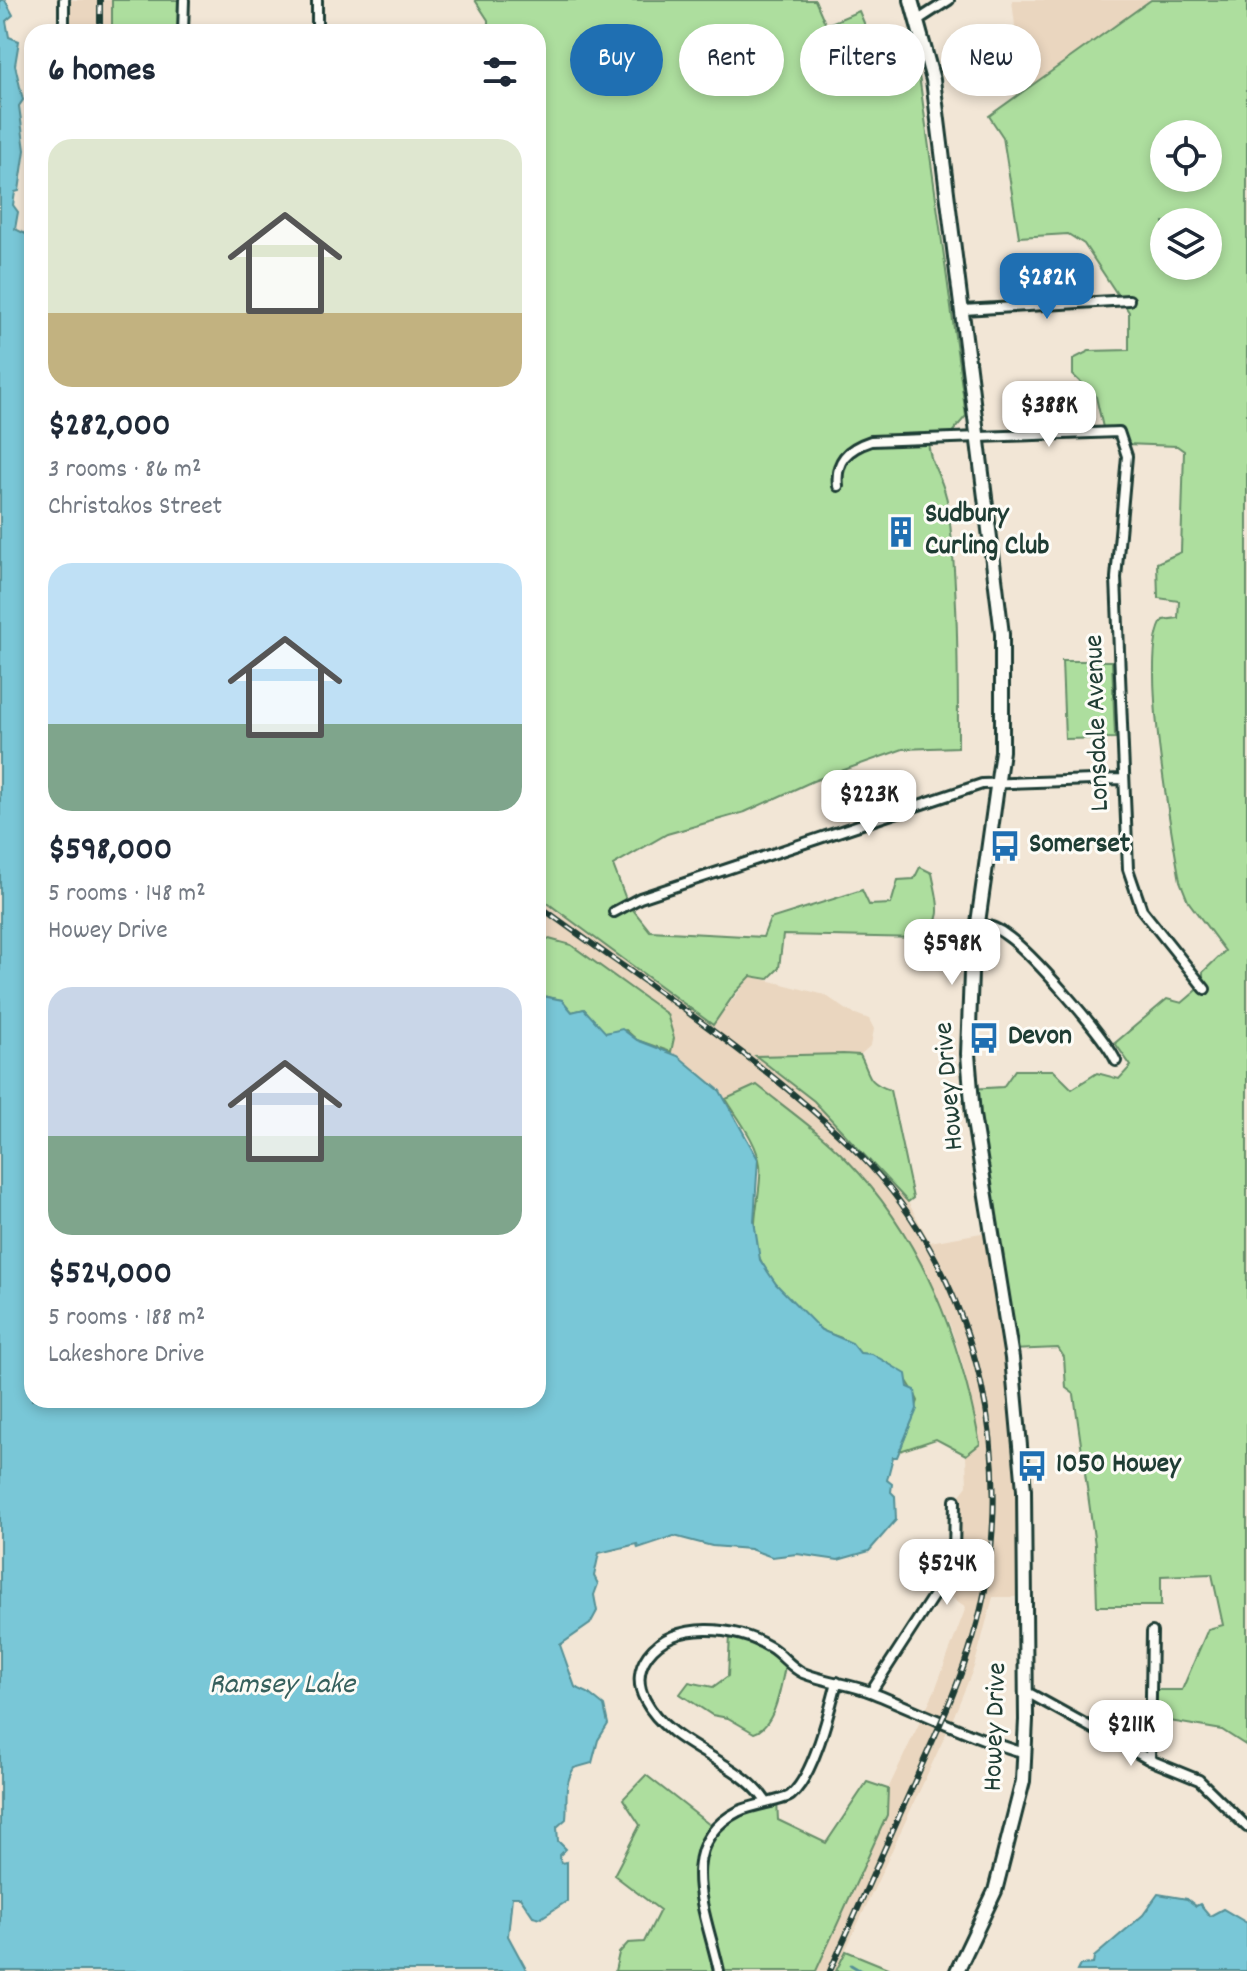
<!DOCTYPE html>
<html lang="en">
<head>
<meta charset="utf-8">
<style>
  :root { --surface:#fff; --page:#f6f6f7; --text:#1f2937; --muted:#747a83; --accent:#1f6fb2 }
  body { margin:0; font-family:Dekko,sans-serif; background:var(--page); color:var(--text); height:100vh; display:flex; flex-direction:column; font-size:30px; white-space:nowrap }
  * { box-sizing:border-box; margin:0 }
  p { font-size:26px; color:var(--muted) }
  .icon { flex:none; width:44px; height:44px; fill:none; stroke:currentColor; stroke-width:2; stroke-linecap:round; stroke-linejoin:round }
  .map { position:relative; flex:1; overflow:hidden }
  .drawer { position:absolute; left:24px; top:24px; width:522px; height:1384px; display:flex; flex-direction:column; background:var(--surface); border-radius:24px; box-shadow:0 4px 12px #0003 }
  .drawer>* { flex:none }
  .guide { position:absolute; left:570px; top:24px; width:556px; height:72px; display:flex; gap:16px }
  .tools { position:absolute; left:1150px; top:120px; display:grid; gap:16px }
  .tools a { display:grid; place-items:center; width:72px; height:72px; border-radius:50%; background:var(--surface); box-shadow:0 4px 12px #0003; font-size:40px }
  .price { position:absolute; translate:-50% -68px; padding:0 18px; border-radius:16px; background:#fff; color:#222; font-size:26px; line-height:52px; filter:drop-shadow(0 2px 4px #0008) }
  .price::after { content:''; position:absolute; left:50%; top:48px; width:24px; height:18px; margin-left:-12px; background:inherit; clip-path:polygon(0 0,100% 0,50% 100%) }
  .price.selected { background:var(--accent); color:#fff }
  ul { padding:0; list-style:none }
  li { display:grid; align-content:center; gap:16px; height:424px; padding:0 24px }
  li span { display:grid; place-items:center; height:248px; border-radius:24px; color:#555 }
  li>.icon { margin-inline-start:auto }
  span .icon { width:144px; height:144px; fill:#fffc; stroke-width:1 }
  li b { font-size:34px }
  h2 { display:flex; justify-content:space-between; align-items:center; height:96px; padding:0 24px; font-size:34px }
  .pill { padding:0 28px; border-radius:36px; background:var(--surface); box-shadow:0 4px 12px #0003; font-size:28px; line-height:72px }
  .pill.selected { background:var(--accent); color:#fff }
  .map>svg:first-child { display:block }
  .built { fill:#ead6bf }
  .green { fill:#adde9e; stroke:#668e69; stroke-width:2; fill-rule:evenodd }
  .water { fill:#79c7d7; stroke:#559096; stroke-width:2 }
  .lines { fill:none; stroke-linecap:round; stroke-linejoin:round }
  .stream { stroke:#559096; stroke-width:3 }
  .street-casing { stroke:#1f3d34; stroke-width:14 }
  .secondary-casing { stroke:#1f3d34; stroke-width:18 }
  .street { stroke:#fdfcf7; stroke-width:8 }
  .secondary { stroke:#fdfcf7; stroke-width:12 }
  .rail-casing { stroke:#1f3d34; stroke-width:6 }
  .rail { stroke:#fdfcf7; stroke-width:3; stroke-dasharray:9; stroke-linecap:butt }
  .labels { text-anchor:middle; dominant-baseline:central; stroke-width:6; stroke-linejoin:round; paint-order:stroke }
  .poi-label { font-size:28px; font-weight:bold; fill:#1f3d34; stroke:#fdfcf7; text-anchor:start }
  .street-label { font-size:28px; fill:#1f3d34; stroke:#fdfcf7 }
  .water-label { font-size:30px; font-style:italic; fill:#36605d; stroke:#fdfcf7 }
</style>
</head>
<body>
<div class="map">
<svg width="1247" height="1971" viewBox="0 0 1247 1971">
  <rect width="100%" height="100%" fill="#f2e6d6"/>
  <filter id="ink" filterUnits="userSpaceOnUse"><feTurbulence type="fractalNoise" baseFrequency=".0125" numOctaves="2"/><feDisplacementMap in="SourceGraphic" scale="16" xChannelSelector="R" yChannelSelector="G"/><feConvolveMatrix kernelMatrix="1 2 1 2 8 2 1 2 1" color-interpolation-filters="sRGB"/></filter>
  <g filter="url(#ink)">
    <!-- built -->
    <path class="built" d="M65,0H112V32H64Z
      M1151,0L1029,88L1019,60L1012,0Z
      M538,896L713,1025L751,976L825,995L850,1012L869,1019L874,1029L871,1045L860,1055L758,1057L814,1101L865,1152L908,1202L930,1242L993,1231L1013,1358L1025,1597H993L974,1667L951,1723L836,1971H816L887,1815L888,1789L935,1690L966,1607L940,1589L948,1574L956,1500L967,1486L966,1455L980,1444L963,1365L950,1325L909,1241L863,1177L825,1140L757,1086L726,1099L671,1052L674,1038L667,1014L571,945L538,936Z"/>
    <!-- green -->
    <path class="green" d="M112,0H184V32H112Z
      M475,0H815L826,25L859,11L887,77L918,68L966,416L949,436L928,437C928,467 944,475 948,506C958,585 958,667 958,747L903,749L813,781L745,812L667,834L613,865L627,902L650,931L763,937L770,919L862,890L869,905L891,904L898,880L914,879L920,867L932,873C937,900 947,921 921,938L783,935L779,968L768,979L751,976L735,993L713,1025L538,896V32H488V20Z
      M1151,0H1247V1746L1222,1730L1152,1718V1690H1182L1208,1629L1223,1625L1212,1574L1161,1576V1606H1097L1095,1545L1074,1394L1066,1388L1064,1357L1058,1348L1011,1350L970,1089L1003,1087L1015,1070H1053L1072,1089L1097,1073L1119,1079L1131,1066L1115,1043L1167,999L1182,1003L1203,985V972L1225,951L1188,901L1180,881C1172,835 1138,653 1163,620L1178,618L1179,601L1158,598L1157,563L1181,552L1184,451L1177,446L1125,444L1119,431L1104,432L1096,397L1073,375V359L1089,351L1129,350V312L1084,244L1068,234L1019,237L1003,137L989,116ZM1164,134H1208V178H1164ZM1164,222H1208V266H1164Z
      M1062,661H1112L1115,738L1065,739Z
      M538,936L571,945L667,1014L674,1038L671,1052L637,1040L626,1030L605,1033L584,1009L572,1012L562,1000L538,995Z
      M843,1054L860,1055C871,1075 865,1081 890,1090L913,1198L908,1202L814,1101L756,1056Z
      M757,1085C787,1109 820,1132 847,1160C923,1238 960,1339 980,1444L966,1455L936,1439L900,1451L918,1401C907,1375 891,1360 860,1353C844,1333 829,1337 819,1328C799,1310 775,1288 762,1263C745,1233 763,1194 760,1165C757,1142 738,1119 726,1099Z
      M730,1635L754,1640L786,1662C781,1682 777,1726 754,1733L728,1718L712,1715L680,1694L689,1682L713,1687L728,1676Z
      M646,1775L715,1829L724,1820L777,1800L778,1820L826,1843L867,1782L888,1789L887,1815L816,1971H615L619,1953L628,1943L644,1942L660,1910L614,1875L640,1825L623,1799Z
      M846,1951L895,1971H836Z"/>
    <!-- water -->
    <path class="water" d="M0,0H5L13,15L6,21L9,37L19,41L15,65L23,100L19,106L25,150L19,191L15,192L13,205L18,212L15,229L32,237V362L28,366L32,395V1400H538V995L562,1000L572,1012L584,1009L606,1033L622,1029L637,1040L678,1056L720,1091L758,1159L754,1221L760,1260L776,1284L821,1330L852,1343L860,1353L872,1354L906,1374L908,1387L915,1390L917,1409L897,1457H893L887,1480L892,1484L891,1492L895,1496L896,1520L869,1551L838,1560L797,1554L772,1557L750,1549L712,1546L674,1536L638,1548L637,1544L599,1553L594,1576L598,1584L594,1595L597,1611L590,1624L560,1645L575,1687L588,1693L604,1706L608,1724L598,1740L592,1763L574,1768C563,1786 568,1800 566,1819L557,1827L558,1841L566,1849L559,1856L561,1863L567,1862V1901L541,1918L533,1916L520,1897H512L508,1936L527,1971H0Z
      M1158,1894L1187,1899L1196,1906L1200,1904L1210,1916L1223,1909L1247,1923V1971H1077L1080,1965L1093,1964L1094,1957L1143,1915Z"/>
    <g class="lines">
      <!-- stream -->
      <path class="stream" d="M851,1965L861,1971"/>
      <defs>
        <path id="street" d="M918,20L949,0
          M64,32V0
          M183,32L184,0
          M317,32V0
          M963,310L1129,300
          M838,486C835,461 847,449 871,441L1119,432L1127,456L1116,578L1128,869L1142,910L1205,989
          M614,912L640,898L982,784L1122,779
          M978,923C988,926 998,928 1006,935C1031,952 1103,1034 1116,1061
          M1025,1691L1150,1760L1199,1780L1247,1827
          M871,1692L948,1573L954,1556L955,1500
          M1150,1760L1152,1632
          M765,1800C736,1758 670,1748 645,1700C637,1685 638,1669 648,1655C674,1620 736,1626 770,1647C782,1654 790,1667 803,1673C825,1682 851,1684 873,1693C923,1713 973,1738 1025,1753
          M719,1971C708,1917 671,1845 739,1811C752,1805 786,1800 791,1795C814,1775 829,1712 837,1682"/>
        <path id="secondary" d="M911,0L933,80L1002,634V751L971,973L968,1054L973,1115L1012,1358L1024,1490L1026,1720L1023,1781L995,1891L957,1971"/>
      </defs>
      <!-- street casing -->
      <use href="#street" class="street-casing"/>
      <!-- secondary casing -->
      <use href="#secondary" class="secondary-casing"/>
      <!-- street -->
      <use href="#street" class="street"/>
      <!-- secondary -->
      <use href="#secondary" class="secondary"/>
      <defs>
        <path id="rail" d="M100,32V0
          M538,905C644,983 768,1062 860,1155C981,1278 1023,1475 973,1638C959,1685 937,1731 917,1776C888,1841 859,1906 830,1971"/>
      </defs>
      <!-- rail casing -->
      <use href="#rail" class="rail-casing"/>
      <!-- rail -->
      <use href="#rail" class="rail"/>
    </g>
  </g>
  <!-- icons -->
  <defs>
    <symbol id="building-bare" viewBox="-9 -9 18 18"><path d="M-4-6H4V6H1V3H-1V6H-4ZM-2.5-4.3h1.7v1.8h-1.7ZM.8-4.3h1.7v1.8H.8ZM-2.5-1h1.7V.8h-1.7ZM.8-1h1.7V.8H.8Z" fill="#1f6fb2" stroke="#fdfcf7" stroke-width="2.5" paint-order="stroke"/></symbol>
    <symbol id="bus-bare" viewBox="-9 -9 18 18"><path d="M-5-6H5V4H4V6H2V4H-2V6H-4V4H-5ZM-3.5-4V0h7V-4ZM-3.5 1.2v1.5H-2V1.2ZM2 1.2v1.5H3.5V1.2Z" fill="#1f6fb2" stroke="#fdfcf7" stroke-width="2.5" paint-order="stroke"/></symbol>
  </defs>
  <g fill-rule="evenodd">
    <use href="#building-bare" x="879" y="510" width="44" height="44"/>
    <use href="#bus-bare" x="983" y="824" width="44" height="44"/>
    <use href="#bus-bare" x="962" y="1016" width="44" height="44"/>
    <use href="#bus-bare" x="1010" y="1444" width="44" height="44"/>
  </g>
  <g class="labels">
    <!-- poi labels -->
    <g class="poi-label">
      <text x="925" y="516">Sudbury<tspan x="925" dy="32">Curling Club</tspan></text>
      <text x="1029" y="846">Somerset</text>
      <text x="1008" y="1038">Devon</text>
      <text x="1056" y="1466">1050 Howey</text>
    </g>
    <!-- street labels -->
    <g class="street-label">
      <text transform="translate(1099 723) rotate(-92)">Lonsdale Avenue</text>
      <text transform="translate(951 1086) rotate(-95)">Howey Drive</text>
      <text transform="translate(997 1727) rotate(-88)">Howey Drive</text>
    </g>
    <!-- water labels -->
    <g class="water-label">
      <text x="282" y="1686">Ramsey Lake</text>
    </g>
  </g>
</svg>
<div class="tools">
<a><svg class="icon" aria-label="locate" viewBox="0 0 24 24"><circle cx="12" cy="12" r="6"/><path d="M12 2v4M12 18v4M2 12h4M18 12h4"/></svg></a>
<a><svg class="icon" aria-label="layers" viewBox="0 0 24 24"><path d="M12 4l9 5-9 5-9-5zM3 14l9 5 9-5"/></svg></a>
</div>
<b class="price selected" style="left:1047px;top:321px">$282K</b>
<b class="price" style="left:1049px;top:449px">$388K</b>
<b class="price" style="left:869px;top:838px">$223K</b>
<b class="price" style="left:952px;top:987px">$598K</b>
<b class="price" style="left:947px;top:1607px">$524K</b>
<b class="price" style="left:1131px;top:1768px">$211K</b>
<div class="guide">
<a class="pill selected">Buy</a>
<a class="pill">Rent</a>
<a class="pill">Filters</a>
<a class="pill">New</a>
</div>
<section class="drawer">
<h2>6 homes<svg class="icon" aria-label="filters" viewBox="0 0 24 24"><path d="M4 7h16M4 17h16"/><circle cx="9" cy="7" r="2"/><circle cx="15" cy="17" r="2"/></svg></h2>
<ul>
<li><span style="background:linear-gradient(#dfe7d0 70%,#c2b280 0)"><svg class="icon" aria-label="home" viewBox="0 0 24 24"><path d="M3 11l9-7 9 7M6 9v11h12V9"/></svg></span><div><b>$282,000</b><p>3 rooms · 86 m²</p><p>Christakos Street</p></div></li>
<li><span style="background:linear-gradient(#bfe0f5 65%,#7fa58c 0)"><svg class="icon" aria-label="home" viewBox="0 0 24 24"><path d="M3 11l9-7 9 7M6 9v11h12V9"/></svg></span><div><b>$598,000</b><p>5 rooms · 148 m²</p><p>Howey Drive</p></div></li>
<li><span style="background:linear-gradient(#c9d6e8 60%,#7fa58c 0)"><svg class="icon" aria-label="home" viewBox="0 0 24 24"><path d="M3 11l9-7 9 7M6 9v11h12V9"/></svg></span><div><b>$524,000</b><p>5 rooms · 188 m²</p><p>Lakeshore Drive</p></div></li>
</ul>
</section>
</div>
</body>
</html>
